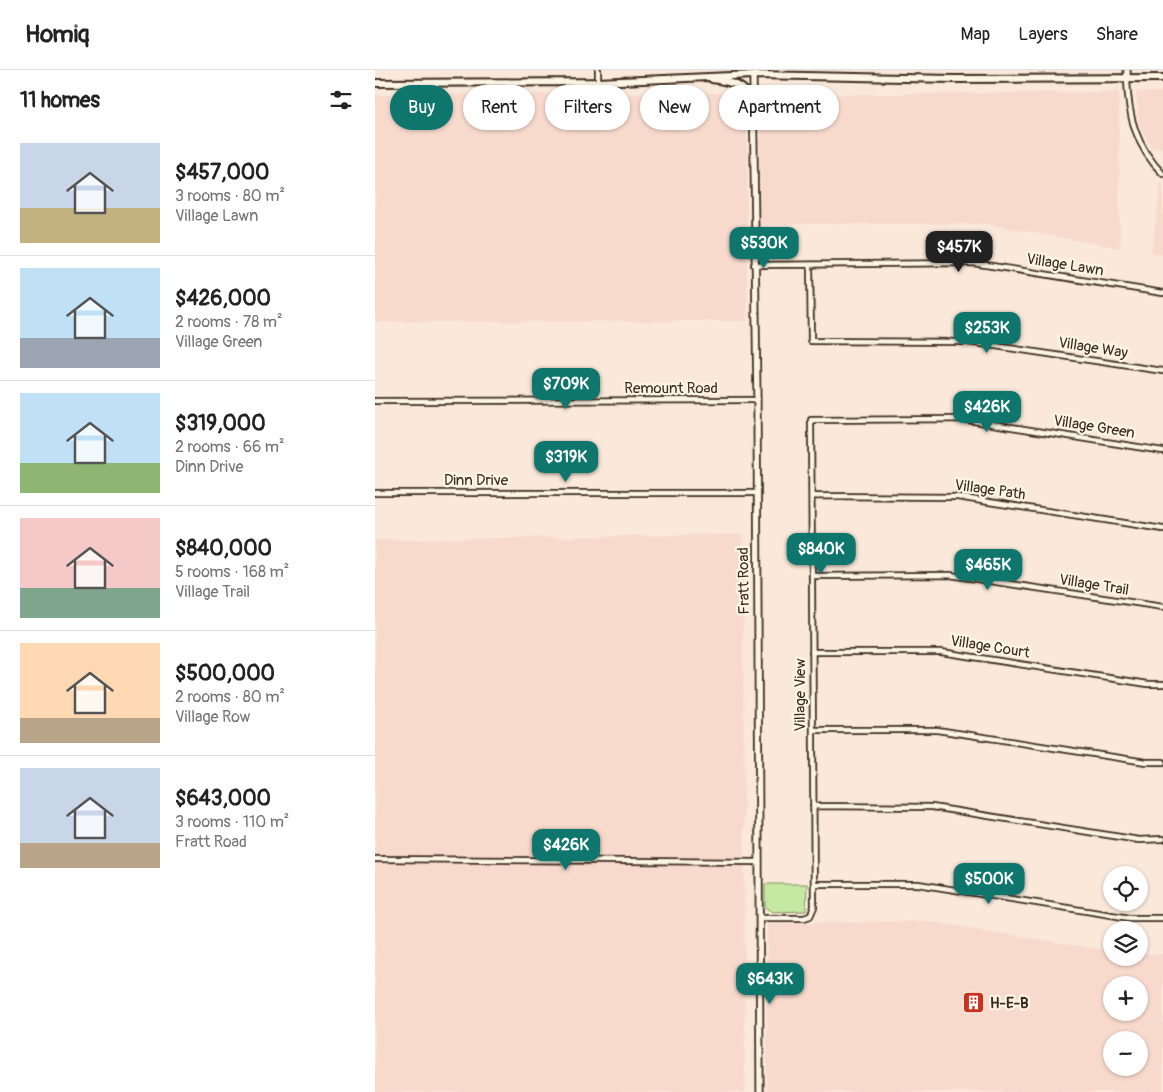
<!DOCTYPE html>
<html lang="en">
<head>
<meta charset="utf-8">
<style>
  :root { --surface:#fff; --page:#f6f6f6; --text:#222; --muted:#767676; --line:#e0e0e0; --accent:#0f766e }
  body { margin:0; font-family:Pangolin,sans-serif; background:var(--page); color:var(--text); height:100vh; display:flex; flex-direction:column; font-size:19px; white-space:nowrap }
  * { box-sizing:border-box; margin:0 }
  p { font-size:16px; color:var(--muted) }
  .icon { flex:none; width:28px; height:28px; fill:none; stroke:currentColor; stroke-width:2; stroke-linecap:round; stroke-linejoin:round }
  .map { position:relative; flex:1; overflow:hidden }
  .sheet { display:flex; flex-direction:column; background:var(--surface); width:375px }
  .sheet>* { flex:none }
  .top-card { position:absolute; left:15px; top:15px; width:475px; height:45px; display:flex; gap:10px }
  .tools { position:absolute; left:728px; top:796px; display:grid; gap:10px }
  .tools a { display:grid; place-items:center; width:45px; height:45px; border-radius:50%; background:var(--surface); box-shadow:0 1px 4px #0004; font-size:25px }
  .price { position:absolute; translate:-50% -42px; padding:0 11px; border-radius:10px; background:var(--accent); color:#fff; font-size:16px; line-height:32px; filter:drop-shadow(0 1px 2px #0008) }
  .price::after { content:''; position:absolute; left:50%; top:30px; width:15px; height:11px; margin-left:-8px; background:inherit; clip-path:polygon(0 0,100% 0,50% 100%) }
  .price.active { background:#222; color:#fff }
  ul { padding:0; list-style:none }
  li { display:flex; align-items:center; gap:15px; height:125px; padding:0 20px }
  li+li { border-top:1px solid var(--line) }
  li span { display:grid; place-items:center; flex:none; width:140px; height:100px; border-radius:0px; color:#555 }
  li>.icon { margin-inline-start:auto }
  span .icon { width:60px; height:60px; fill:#fffc; stroke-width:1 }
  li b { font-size:21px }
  h2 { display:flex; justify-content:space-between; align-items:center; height:60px; padding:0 20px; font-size:21px }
  .pill { padding:0 18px; border-radius:22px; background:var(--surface); box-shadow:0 1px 4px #0004; font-size:18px; line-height:45px }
  .pill.active { background:var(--accent); color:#fff }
  header { display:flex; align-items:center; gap:30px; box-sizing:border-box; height:70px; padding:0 25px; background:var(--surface); border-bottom:1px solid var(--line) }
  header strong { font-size:24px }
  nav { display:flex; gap:28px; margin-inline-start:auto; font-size:18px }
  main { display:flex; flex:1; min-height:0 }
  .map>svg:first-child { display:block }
  .built { fill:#f8dacd; fill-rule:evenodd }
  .green { fill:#c5e9a2; stroke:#808a60 }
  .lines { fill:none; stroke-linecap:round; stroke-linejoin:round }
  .minor-casing { stroke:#3b2a1e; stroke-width:8 }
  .tertiary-casing { stroke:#3b2a1e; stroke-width:9 }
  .secondary-casing { stroke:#3b2a1e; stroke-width:10 }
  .minor { stroke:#fcf5e5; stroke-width:4.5 }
  .tertiary { stroke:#fcf5e5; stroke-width:5.5 }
  .secondary { stroke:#fcf5e5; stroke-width:6 }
  .labels { text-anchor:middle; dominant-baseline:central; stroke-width:4.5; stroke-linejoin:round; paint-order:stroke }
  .street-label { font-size:15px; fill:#3b2a1e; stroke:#fcf5e5 }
  .poi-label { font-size:15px; font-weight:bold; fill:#3b2a1e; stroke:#fcf5e5; text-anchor:start }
</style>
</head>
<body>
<header>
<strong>Homiq</strong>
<nav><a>Map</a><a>Layers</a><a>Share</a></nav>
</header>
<main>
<section class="sheet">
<h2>11 homes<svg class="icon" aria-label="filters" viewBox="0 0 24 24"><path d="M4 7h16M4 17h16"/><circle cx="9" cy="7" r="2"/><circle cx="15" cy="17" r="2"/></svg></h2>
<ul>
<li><span style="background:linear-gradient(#c9d6e8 65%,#c2b280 0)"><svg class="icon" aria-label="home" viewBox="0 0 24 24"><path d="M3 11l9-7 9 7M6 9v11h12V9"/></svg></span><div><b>$457,000</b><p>3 rooms · 80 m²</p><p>Village Lawn</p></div></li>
<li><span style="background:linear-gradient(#bfe0f5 70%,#9aa5b1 0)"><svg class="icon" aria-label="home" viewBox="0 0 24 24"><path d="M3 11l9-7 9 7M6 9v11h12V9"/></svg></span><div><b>$426,000</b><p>2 rooms · 78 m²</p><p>Village Green</p></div></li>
<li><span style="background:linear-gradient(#bfe0f5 70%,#8fb573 0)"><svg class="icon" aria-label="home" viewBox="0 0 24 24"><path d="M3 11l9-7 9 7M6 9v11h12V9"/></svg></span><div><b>$319,000</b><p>2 rooms · 66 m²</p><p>Dinn Drive</p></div></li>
<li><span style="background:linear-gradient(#f6c9c9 70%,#7fa58c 0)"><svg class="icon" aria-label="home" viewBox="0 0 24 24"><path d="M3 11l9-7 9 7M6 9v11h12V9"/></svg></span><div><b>$840,000</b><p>5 rooms · 168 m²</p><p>Village Trail</p></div></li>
<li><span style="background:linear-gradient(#ffd9b3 75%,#b9a48a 0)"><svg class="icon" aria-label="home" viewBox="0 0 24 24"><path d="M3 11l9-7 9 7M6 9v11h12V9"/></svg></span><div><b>$500,000</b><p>2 rooms · 80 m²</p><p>Village Row</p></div></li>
<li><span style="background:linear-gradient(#c9d6e8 75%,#b9a48a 0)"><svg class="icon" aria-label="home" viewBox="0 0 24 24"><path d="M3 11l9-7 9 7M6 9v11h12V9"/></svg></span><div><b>$643,000</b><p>3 rooms · 110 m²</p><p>Fratt Road</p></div></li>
</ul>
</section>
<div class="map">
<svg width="788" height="1022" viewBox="0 0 788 1022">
  <rect width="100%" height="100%" fill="#fae9da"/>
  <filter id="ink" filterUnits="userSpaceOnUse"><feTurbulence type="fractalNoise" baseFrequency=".02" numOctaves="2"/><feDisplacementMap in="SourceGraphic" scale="10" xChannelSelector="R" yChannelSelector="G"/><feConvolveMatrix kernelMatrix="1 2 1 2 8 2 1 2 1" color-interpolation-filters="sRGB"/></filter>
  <g filter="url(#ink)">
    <!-- built -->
    <path class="built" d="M744,22L745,178L610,154H384L385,25Z
      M761,22H788V78H777L764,56Z
      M364,23L372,33V251L0,252V25Z
      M786,112L788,113V185L776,183Z
      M368,464L370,1022H0V470Z
      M553,851L736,881V888H764V884H788V1022H392V853ZM736,915H764V942H736ZM736,970H764V998H736Z"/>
    <!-- green -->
    <path class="green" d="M390,814H432L431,841L397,842L390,837Z"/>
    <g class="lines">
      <defs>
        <path id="minor" d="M223,0V12
          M752,9C753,46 761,77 788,104
          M379,195L598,193L788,223
          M435,195L436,271L593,272L788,301
          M0,331L382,330
          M0,423H381
          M437,426L582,427L788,459
          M437,506L575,505L788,537
          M437,582H566L773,614H788
          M438,660H562L771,692H788
          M438,736L557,737L764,770L788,769
          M0,789L383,792
          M439,814H543L755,848H788
          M384,848H429L435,846L439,837L436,350L586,349L788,381"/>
        <path id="tertiary" d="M752,0V9
          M378,5L382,330L385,1022"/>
        <path id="secondary" d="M337,9C355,12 371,14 378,33
          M0,13L223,12L378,5L578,9L788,8"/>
      </defs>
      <!-- minor casing -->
      <use href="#minor" class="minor-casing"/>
      <!-- tertiary casing -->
      <use href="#tertiary" class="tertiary-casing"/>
      <!-- secondary casing -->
      <use href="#secondary" class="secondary-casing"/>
      <!-- minor -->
      <use href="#minor" class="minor"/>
      <!-- tertiary -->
      <use href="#tertiary" class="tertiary"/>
      <!-- secondary -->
      <use href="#secondary" class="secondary"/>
    </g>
  </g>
  <!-- icons -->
  <defs>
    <symbol id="building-square" viewBox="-11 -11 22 22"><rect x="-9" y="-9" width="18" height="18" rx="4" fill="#c8321e" stroke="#fcf5e5"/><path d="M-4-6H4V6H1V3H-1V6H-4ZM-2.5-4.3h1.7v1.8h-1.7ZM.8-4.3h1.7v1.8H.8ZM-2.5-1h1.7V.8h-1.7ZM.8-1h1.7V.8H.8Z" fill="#fff"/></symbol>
  </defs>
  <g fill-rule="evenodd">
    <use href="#building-square" x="586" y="920" width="25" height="25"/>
  </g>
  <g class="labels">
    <!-- street labels -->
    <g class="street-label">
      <text transform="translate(690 195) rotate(9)">Village Lawn</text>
      <text transform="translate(718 278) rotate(9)">Village Way</text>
      <text x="296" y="318">Remount Road</text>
      <text transform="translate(719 357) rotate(9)">Village Green</text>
      <text x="101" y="410">Dinn Drive</text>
      <text transform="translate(615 420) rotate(8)">Village Path</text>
      <text transform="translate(369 511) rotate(-91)">Fratt Road</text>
      <text transform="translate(719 515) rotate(9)">Village Trail</text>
      <text transform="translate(615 577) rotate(9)">Village Court</text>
      <text transform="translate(425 625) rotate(-90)">Village View</text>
    </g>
    <!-- poi labels -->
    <g class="poi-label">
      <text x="615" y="933">H-E-B</text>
    </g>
  </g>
</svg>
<div class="tools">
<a><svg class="icon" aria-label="locate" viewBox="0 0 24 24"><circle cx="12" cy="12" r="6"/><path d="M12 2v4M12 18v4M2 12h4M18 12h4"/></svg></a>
<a><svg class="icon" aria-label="layers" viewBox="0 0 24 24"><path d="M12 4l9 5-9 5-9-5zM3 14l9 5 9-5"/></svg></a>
<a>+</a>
<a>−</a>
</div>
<b class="price" style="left:389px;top:199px">$530K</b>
<b class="price active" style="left:584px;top:203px">$457K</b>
<b class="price" style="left:612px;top:284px">$253K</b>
<b class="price" style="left:191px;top:340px">$709K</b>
<b class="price" style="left:612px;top:363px">$426K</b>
<b class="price" style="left:191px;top:413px">$319K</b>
<b class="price" style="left:446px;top:505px">$840K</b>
<b class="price" style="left:613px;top:521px">$465K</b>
<b class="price" style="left:191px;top:801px">$426K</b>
<b class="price" style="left:614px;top:835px">$500K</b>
<b class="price" style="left:395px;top:935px">$643K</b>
<div class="top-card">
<a class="pill active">Buy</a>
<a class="pill">Rent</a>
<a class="pill">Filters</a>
<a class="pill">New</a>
<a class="pill">Apartment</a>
</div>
</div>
</main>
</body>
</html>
